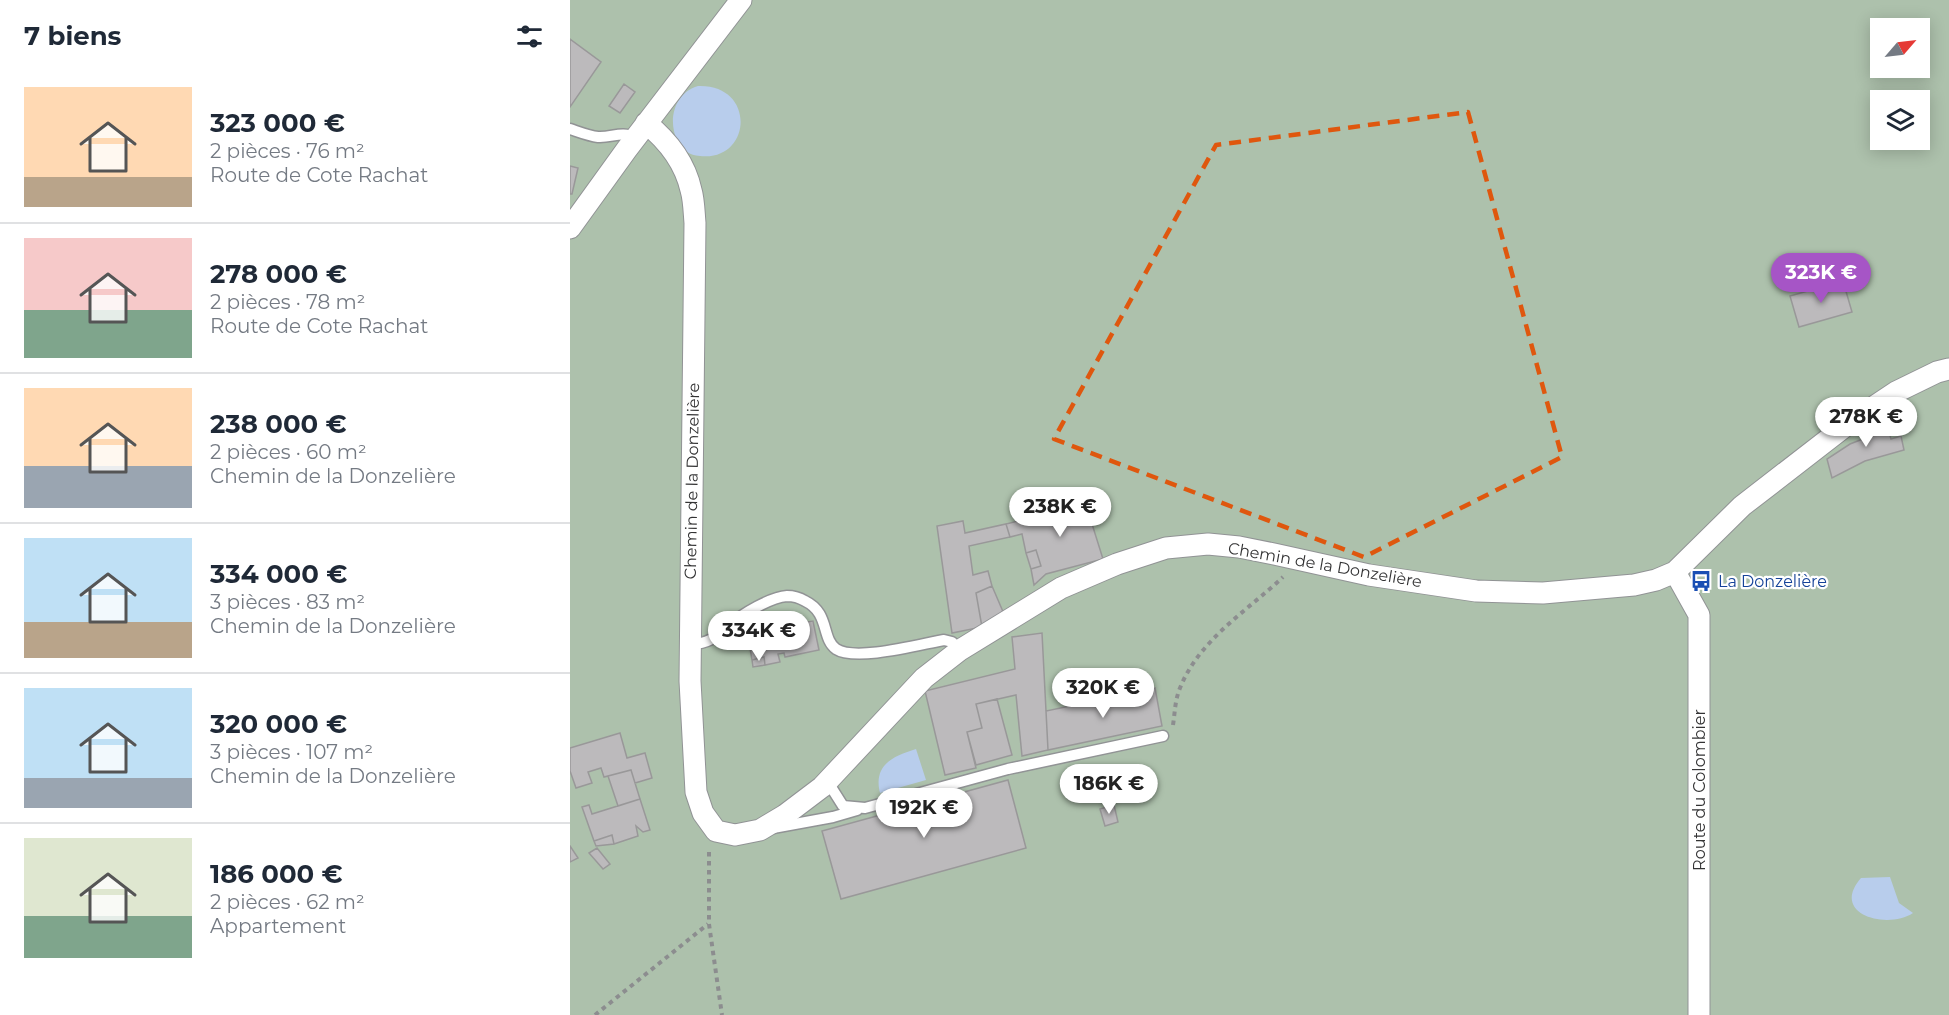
<!DOCTYPE html>
<html lang="fr">
<head>
<meta charset="utf-8">
<style>
  :root { --surface:#fff; --page:#f2f2f3; --text:#1f2937; --muted:#747a83; --line:#e0e1e3; --accent:#a655c6 }
  body { margin:0; font-family:Montserrat,sans-serif; background:var(--page); color:var(--text); height:100vh; display:flex; flex-direction:column; font-size:22px; white-space:nowrap }
  * { box-sizing:border-box; margin:0 }
  p { font-size:20px; color:var(--muted) }
  .icon { flex:none; width:33px; height:33px; fill:none; stroke:currentColor; stroke-width:2; stroke-linecap:round; stroke-linejoin:round }
  .map { position:relative; flex:1; overflow:hidden }
  .sheet { display:flex; flex-direction:column; background:var(--surface); width:570px }
  .sheet>* { flex:none }
  .needle { width:39px; rotate:62deg }
  .fabs { position:absolute; left:1300px; top:18px; display:grid; gap:12px }
  .fabs a { display:grid; place-items:center; width:60px; height:60px; border-radius:0px; background:var(--surface); box-shadow:0 3px 15px #0003; font-size:30px }
  .price { position:absolute; translate:-50% -51px; padding:0 14px; border-radius:21px; background:#fff; color:#222; font-size:20px; line-height:39px; filter:drop-shadow(0 2px 3px #0008) }
  .price::after { content:''; position:absolute; left:50%; top:36px; width:18px; height:14px; margin-left:-9px; background:inherit; clip-path:polygon(0 0,100% 0,50% 100%) }
  .price.on { background:var(--accent); color:#fff }
  ul { padding:0; list-style:none }
  li { display:flex; align-items:center; gap:18px; height:150px; padding:0 24px }
  li+li { border-top:2px solid var(--line) }
  li span { display:grid; place-items:center; flex:none; width:168px; height:120px; border-radius:0px; color:#555 }
  li>.icon { margin-inline-start:auto }
  span .icon { width:72px; height:72px; fill:#fffc; stroke-width:1 }
  li b { font-size:26px }
  h2 { display:flex; justify-content:space-between; align-items:center; height:72px; padding:0 24px; font-size:26px }
  main { display:flex; flex:1; min-height:0 }
  .map>svg:first-child { display:block }
  .green { fill:#adc1ac; fill-rule:evenodd }
  .water { fill:#b8cdec }
  .building { fill:#bcbabc; stroke:#999899; stroke-width:1.5 }
  .lines { fill:none; stroke-linecap:round; stroke-linejoin:round }
  .service-casing { stroke:#919395; stroke-width:13 }
  .minor-casing { stroke:#919395; stroke-width:23 }
  .path { stroke:#8c8d8f; stroke-width:4; stroke-dasharray:4.5 4.5; stroke-linecap:butt }
  .service { stroke:#fff; stroke-width:10 }
  .minor { stroke:#fff; stroke-width:21 }
  .marked { fill:none; stroke:#df570e; stroke-width:4.5; stroke-dasharray:12 8; stroke-linejoin:round }
  .labels { text-anchor:middle; dominant-baseline:central; stroke-width:4.5; stroke-linejoin:round; paint-order:stroke }
  .street-label { font-size:16px; fill:#333334; stroke:#fff }
  .transit-label { font-size:16px; fill:#164399; stroke:#fff; text-anchor:start }
</style>
</head>
<body>
<main>
<section class="sheet">
<h2>7 biens<svg class="icon" aria-label="filters" viewBox="0 0 24 24"><path d="M4 7h16M4 17h16"/><circle cx="9" cy="7" r="2"/><circle cx="15" cy="17" r="2"/></svg></h2>
<ul>
<li><span style="background:linear-gradient(#ffd9b3 75%,#b9a48a 0)"><svg class="icon" aria-label="home" viewBox="0 0 24 24"><path d="M3 11l9-7 9 7M6 9v11h12V9"/></svg></span><div><b>323 000 €</b><p>2 pièces · 76 m²</p><p>Route de Cote Rachat</p></div></li>
<li><span style="background:linear-gradient(#f6c9c9 60%,#7fa58c 0)"><svg class="icon" aria-label="home" viewBox="0 0 24 24"><path d="M3 11l9-7 9 7M6 9v11h12V9"/></svg></span><div><b>278 000 €</b><p>2 pièces · 78 m²</p><p>Route de Cote Rachat</p></div></li>
<li><span style="background:linear-gradient(#ffd9b3 65%,#9aa5b1 0)"><svg class="icon" aria-label="home" viewBox="0 0 24 24"><path d="M3 11l9-7 9 7M6 9v11h12V9"/></svg></span><div><b>238 000 €</b><p>2 pièces · 60 m²</p><p>Chemin de la Donzelière</p></div></li>
<li><span style="background:linear-gradient(#bfe0f5 70%,#b9a48a 0)"><svg class="icon" aria-label="home" viewBox="0 0 24 24"><path d="M3 11l9-7 9 7M6 9v11h12V9"/></svg></span><div><b>334 000 €</b><p>3 pièces · 83 m²</p><p>Chemin de la Donzelière</p></div></li>
<li><span style="background:linear-gradient(#bfe0f5 75%,#9aa5b1 0)"><svg class="icon" aria-label="home" viewBox="0 0 24 24"><path d="M3 11l9-7 9 7M6 9v11h12V9"/></svg></span><div><b>320 000 €</b><p>3 pièces · 107 m²</p><p>Chemin de la Donzelière</p></div></li>
<li><span style="background:linear-gradient(#dfe7d0 65%,#7fa58c 0)"><svg class="icon" aria-label="home" viewBox="0 0 24 24"><path d="M3 11l9-7 9 7M6 9v11h12V9"/></svg></span><div><b>186 000 €</b><p>2 pièces · 62 m²</p><p>Appartement</p></div></li>
</ul>
</section>
<div class="map">
<svg width="1379" height="1015" viewBox="0 0 1379 1015">
  <rect width="100%" height="100%" fill="#e4e6e8"/>
  <!-- green -->
  <path class="green" d="M0,0H1379V1015H0ZM1311,28H1350V68H1311ZM1311,100H1350V140H1311Z"/>
  <!-- water -->
  <path class="water" d="M128,86C187,84 182,162 130,156C119,155 114,151 108,142C97,121 104,93 128,86Z
    M346,749L356,780L310,793C303,765 323,756 346,749Z
    M1320,877L1329,903L1343,913C1318,930 1259,915 1291,878Z"/>
  <!-- building -->
  <path class="building" d="M0,39L31,62L0,107Z
    M54,84L65,92L50,113L39,106Z
    M0,166L8,168L2,194H0Z
    M1273,281L1282,312L1229,327L1220,296Z
    M1314,413L1321,439L1331,436L1334,450L1295,461L1262,478L1257,459L1280,444L1298,437L1296,426Z
    M512,492L533,559L476,574L464,585L461,569L471,566L466,550L456,553L452,534L440,537L436,524L472,515L475,524L489,521L484,501Z
    M393,521L395,533L436,524L440,537L399,546L403,575L418,571L422,586L406,593L412,627L382,633L367,526Z
    M466,550L471,566L461,569L456,553Z
    M422,586L434,614L412,627L406,593Z
    M222,613L225,624L243,621L249,650L215,657L214,653L208,654L210,662L195,665L194,657L182,660L178,637L204,632L201,618Z
    M472,633L478,750L452,756L446,695L406,704L412,728L397,732L406,768L375,775L355,691L445,669L442,637Z
    M194,657L195,665L183,667L182,660Z
    M585,688L592,726L478,750L476,711Z
    M427,699L442,755L406,765L397,732L412,728L406,704Z
    M50,733L57,758L75,753L82,778L65,783L61,770L34,777L31,768L18,772L22,783L6,788L0,771V748Z
    M61,770L70,799L48,806L38,776Z
    M438,780L456,848L271,899L252,831Z
    M70,799L80,830L73,832L66,826L68,836L44,844L42,835L24,841L12,807L19,805L22,814Z
    M544,805L548,822L535,826L530,809Z
    M42,835L44,844L26,846L24,841Z
    M0,846L8,858L0,862Z
    M27,848L40,864L33,869L19,853Z"/>
  <g class="lines">
    <defs>
      <path id="service" d="M0,129C9,132 19,136 28,137C42,138 52,130 65,138
        M121,644C139,644 147,636 160,625C172,614 201,597 217,596C223,596 230,598 235,601C260,613 251,638 266,649C286,662 351,644 374,640L382,642L390,650
        M260,778L261,787L273,806L295,808L438,769L593,736
        M203,828L263,817L287,810"/>
      <path id="minor" d="M76,123C97,140 115,163 121,190C124,200 124,212 125,223L120,681L126,792L133,813L146,831L165,835L190,830L215,815L252,787L354,678L390,650L491,588L547,564L596,548L638,544L669,547L704,554L799,575L906,591L973,593L1064,585L1086,580L1105,572L1172,506L1278,424L1326,392L1367,372L1379,369
        M0,228L57,149L171,0
        M1105,572L1129,615V1015"/>
    </defs>
    <!-- service casing -->
    <use href="#service" class="service-casing"/>
    <!-- minor casing -->
    <use href="#minor" class="minor-casing"/>
    <!-- path -->
    <path class="path" d="M603,725C605,712 605,700 610,688C629,640 677,611 713,577
      M139,852V924L152,1015
      M25,1015L138,924"/>
    <!-- service -->
    <use href="#service" class="service"/>
    <!-- minor -->
    <use href="#minor" class="minor"/>
  </g>
  <!-- marked area -->
  <path class="marked" d="M898,112L992,457L794,557L484,439L646,145Z"/>
  <!-- icons -->
  <defs>
    <symbol id="bus-bare" viewBox="-9 -9 18 18"><path d="M-5-6H5V4H4V6H2V4H-2V6H-4V4H-5ZM-3.5-4V0h7V-4ZM-3.5 1.2v1.5H-2V1.2ZM2 1.2v1.5H3.5V1.2Z" fill="#1a4fb4" stroke="#fff" stroke-width="2.5" paint-order="stroke"/></symbol>
  </defs>
  <g fill-rule="evenodd">
    <use href="#bus-bare" x="1116" y="566" width="30" height="30"/>
  </g>
  <g class="labels">
    <!-- street labels -->
    <g class="street-label">
      <text transform="translate(122 481) rotate(-89)">Chemin de la Donzelière</text>
      <text transform="translate(755 565) rotate(10)">Chemin de la Donzelière</text>
      <text transform="translate(1129 790) rotate(-90)">Route du Colombier</text>
    </g>
    <!-- transit labels -->
    <g class="transit-label">
      <text x="1148" y="581">La Donzelière</text>
    </g>
  </g>
</svg>
<div class="fabs">
<a><svg class="needle" viewBox="-14 -14 28 28"><path d="M0-13l5 13h-10z" fill="#e53935"/><path d="M0 13l5-13h-10z" fill="#747a83"/></svg></a>
<a><svg class="icon" aria-label="layers" viewBox="0 0 24 24"><path d="M12 4l9 5-9 5-9-5zM3 14l9 5 9-5"/></svg></a>
</div>
<b class="price on" style="left:1251px;top:304px">323K €</b>
<b class="price" style="left:1296px;top:448px">278K €</b>
<b class="price" style="left:490px;top:538px">238K €</b>
<b class="price" style="left:189px;top:662px">334K €</b>
<b class="price" style="left:533px;top:719px">320K €</b>
<b class="price" style="left:539px;top:815px">186K €</b>
<b class="price" style="left:354px;top:839px">192K €</b>
</div>
</main>
</body>
</html>
